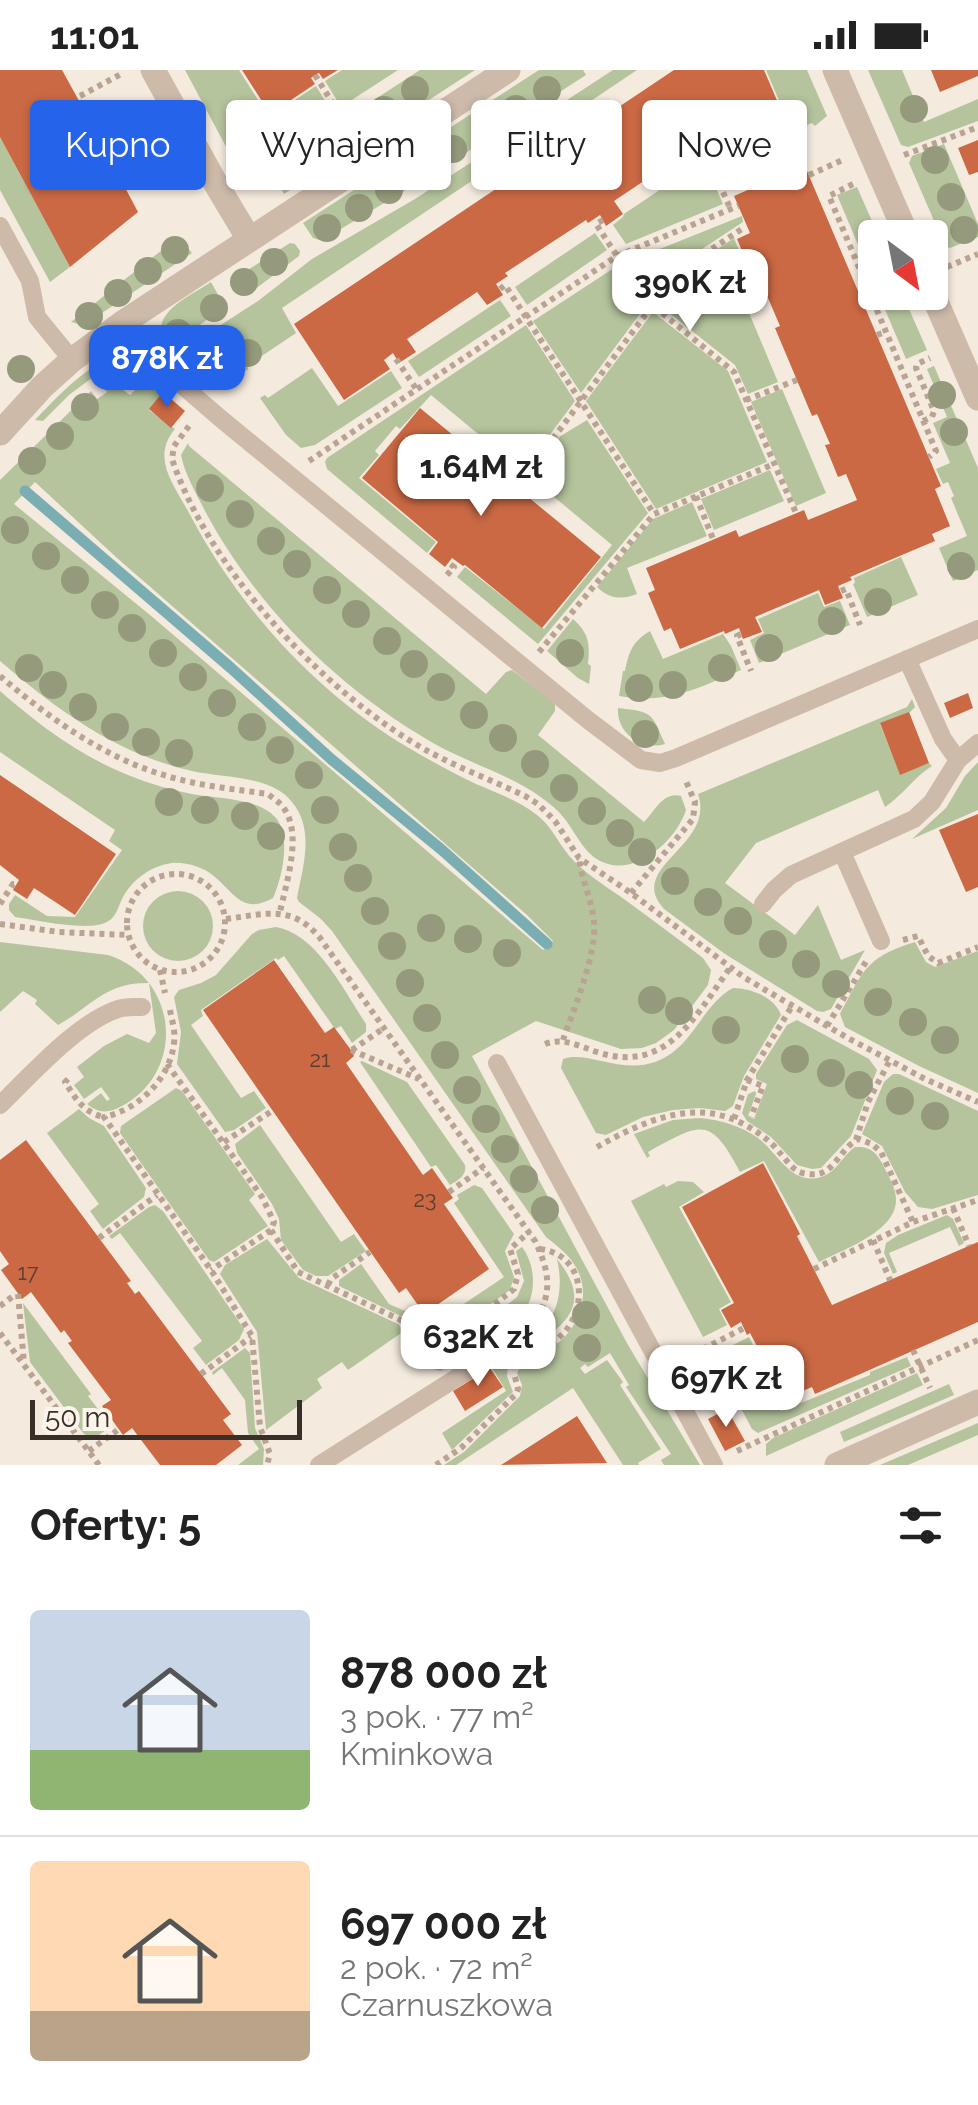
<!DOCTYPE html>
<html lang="pl">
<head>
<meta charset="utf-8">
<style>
  :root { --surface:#fff; --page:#f6f6f6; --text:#222; --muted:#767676; --line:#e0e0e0; --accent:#2563eb }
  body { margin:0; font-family:Raleway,sans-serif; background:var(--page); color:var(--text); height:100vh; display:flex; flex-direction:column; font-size:38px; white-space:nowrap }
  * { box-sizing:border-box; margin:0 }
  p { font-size:32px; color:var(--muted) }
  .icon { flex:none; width:55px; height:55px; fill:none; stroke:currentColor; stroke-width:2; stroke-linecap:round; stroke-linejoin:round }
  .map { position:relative; height:1395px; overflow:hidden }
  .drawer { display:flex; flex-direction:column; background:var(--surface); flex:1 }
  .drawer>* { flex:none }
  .banner { position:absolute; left:30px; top:30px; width:920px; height:90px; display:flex; gap:20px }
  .needle { width:65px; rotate:148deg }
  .controls { position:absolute; left:858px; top:150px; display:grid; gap:20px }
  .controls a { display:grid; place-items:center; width:90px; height:90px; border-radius:10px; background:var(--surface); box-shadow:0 2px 8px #0004; font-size:50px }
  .scale { position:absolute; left:30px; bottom:25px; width:272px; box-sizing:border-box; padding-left:10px; border:5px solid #392f29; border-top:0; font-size:28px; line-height:35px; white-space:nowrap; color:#392f29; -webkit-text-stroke:8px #fbf4eb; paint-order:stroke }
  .price { position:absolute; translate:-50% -85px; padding:0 22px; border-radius:20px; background:#fff; color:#222; font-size:32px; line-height:65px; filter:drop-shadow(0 2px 5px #0008) }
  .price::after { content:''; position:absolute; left:50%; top:60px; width:30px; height:22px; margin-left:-15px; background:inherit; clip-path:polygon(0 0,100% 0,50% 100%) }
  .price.selected { background:var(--accent); color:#fff }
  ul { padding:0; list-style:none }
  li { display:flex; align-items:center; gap:30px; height:250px; padding:0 30px }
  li+li { border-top:2px solid var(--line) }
  li span { display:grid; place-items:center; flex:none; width:280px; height:200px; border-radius:10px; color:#555 }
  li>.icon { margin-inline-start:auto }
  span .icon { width:120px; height:120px; fill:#fffc; stroke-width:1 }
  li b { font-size:42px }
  h2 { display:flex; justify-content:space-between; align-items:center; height:120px; padding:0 30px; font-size:42px }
  .tag { padding:0 35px; border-radius:10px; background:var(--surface); box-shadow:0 2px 8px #0004; font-size:35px; line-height:90px }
  .tag.selected { background:var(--accent); color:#fff }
  .status { display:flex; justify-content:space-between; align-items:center; height:70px; padding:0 50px; background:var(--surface); direction:ltr }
  .status svg { height:28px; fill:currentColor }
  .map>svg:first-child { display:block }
  .green { fill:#b5c49d; fill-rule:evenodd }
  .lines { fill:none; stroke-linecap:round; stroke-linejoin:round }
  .stream { stroke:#7baeb2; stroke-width:11 }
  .building { fill:#cb6944 }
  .path { stroke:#b9a493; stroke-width:6; stroke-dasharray:5 5; stroke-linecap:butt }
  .service { stroke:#cdbaa9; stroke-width:18 }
  .minor { stroke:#cdbaa9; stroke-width:25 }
  .tree { fill:#959a7c }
  .labels { text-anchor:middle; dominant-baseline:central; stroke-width:8; stroke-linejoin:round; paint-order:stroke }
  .number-label { font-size:22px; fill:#5e3e30 }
</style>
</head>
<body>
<div class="status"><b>11:01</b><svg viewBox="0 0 49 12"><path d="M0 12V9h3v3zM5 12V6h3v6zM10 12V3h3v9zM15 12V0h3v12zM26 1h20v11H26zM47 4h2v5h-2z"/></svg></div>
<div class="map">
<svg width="978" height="1395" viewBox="0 0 978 1395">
  <rect width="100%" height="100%" fill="#f4eade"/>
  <!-- green -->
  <path class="green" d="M185,0H239L269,47L316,16L332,42L257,92L231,86Z
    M342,0H398L341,37L325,11Z
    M420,0H475L284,124L272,104L274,95Z
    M539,0H583L586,5L441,99L324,169L319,170L313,168L303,153Z
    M613,0H637L282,238L296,263L247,296L248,299L243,303L213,260L258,231L312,189L415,129Z
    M766,0H807L827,46L815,56L812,53L792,61Z
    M868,0H902L924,52L978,29V51L908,77L901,75Z
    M0,67L70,197L50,212L0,120Z
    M944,74L978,154V167L950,178L945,176L909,93L912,86Z
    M704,90L723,134L626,174L613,155L623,147L624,144Z
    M857,117L879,167L875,168V215L837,125Z
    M742,146L743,152L643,218L625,193Z
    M595,163L607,180L527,235L515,217Z
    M734,168L747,200L734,207L778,312L748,324L735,295L658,234L682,203Z
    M178,172L183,173L192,183L90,251L79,254L71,252L162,180L172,173Z
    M290,173L295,174L300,181L299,186L250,223L244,226L239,225L232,214L235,208Z
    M617,196L645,237L581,323L533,251Z
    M211,212L222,232L220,241L166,278C146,244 187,228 211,212Z
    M878,223H902L927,280L906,289Z
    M500,230L511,246L419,307L408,291Z
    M653,242L728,301L767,392L656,439L586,331Z
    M526,255L575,331L523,401L431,325L400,359L396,356L375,381L379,385L359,408L436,472L427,483L327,399L325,392L327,388Z
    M111,287L129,289L141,299L127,306L97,304L69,325L43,351L35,350C58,326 81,301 111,287Z
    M934,296L978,398V500L953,511L939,478L967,466L951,428L954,426L948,412L943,414L936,399L950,393L933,353L947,347L927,299Z
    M312,298L338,336L391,301L402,318L315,375L301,378L286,365L260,328L265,325L268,328Z
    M149,306L165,321L149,340L175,359C151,387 173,414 188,441C238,537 316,623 409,678C431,691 453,703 476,714C497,723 519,731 537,745C554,758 560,778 575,792C589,806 607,817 624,829C650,848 677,868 703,888L711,900L708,915L674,960L656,973L642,978L621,979L536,951L472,986L628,1275L700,1395H664L661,1390L671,1384L626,1317L629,1315L610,1283L588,1297L585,1294L580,1298L585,1304L607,1290L623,1312L620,1315L661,1379L638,1393L639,1395H623L573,1318L456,1395H444L464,1382L520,1326L522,1315L517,1303C523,1290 542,1284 554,1276C580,1258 593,1222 574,1194C567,1183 556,1175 546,1167L332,861L321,849L299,832L297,828C303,796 315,760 292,732C271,705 223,708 192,701C117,684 57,640 0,591V410L91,321L97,329L107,322L103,315L118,316L130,325ZM35,412L117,488L527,845L553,871L543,880L150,545L14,434Z
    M782,319L826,423L796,436L751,332Z
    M587,350L648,443L538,574L457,507L465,497L544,559L612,475L530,407L559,367Z
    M188,373L189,376L486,624L506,602L512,600L555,633V641L538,665L644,752C655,741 663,721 681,726L686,740C677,768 643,800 612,795C586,790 579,767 564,748C558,740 550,734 542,728C509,704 468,693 433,673C338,618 257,538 205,441C196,423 185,405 181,385Z
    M770,400L784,431L714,460L701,429Z
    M692,432L707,466L627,498L637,524C622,530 609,529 597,517L653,449Z
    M901,487L918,525L867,547L853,514L855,513L854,508Z
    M818,523L824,537L840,531L850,555L759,593L750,570L764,563L758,549Z
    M573,549C589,563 590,574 588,594L591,596L589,614L578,608L547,581Z
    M650,561L663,589L723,564L731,576L741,600C698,618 667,635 619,626L623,601H625C629,581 633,571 650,561Z
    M0,621C39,655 80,686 128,705C148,713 167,719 187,723C213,729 257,727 275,747C292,765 282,808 273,828C243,845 234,823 215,807C204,797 186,792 172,793C151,796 133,809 123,827C118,836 117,847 107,852C88,862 37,850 15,847L9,840V834L15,825L47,846L75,847L122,780L109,771L115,760L0,682Z
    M912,629L915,637L909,643L880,654L900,704L929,693L932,696C914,707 903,725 885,737L878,720L756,773L725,813L795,865L818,835L841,890L865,880L831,939L823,942L817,941L725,884L664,839C625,796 716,777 698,724L907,637Z
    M618,638C653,642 651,642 665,674C642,681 616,663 618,638Z
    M978,692V740L912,769L946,738L965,706Z
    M143 856a35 35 0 1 1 70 0a35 35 0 1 1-70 0Z
    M276,857C317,864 344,921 366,954V962L352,973L341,956L335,959L284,886L278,890L276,888L201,940L203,946L191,955L241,1028L254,1021L266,1038L234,1060L225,1062L177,994L181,962L174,927L179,920L201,913L216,905L252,864L259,860Z
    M0,872L108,885C178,907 187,1001 122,1036C109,1043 99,1044 87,1034L101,1023L107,1031L110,1029L101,1017L84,1029L74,1015L84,1007L77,997L104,976L127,964L149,973L156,963L149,913C105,912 91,937 58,955L35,934L37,930L23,921L0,942Z
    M915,872L926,892L935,897L978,881V1023L919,996L845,957L840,944C863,901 866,887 915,872Z
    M733,918C750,918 775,927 781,945L744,1006L733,1036L725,1041L700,1038L673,1040L643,1047L606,1065L596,1063L561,998L563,989C586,980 620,1004 655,992C694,978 701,935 733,918Z
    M797,950L869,989L877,1000L851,1066L821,1098L812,1099L797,1095L771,1067L747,1051L742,1043L748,1024L755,1021L756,1024L748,1046L754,1049L767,1014L756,1009V1004L787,955Z
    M362,991L407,1012L465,1095C467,1106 458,1110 450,1115L436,1095L431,1097L360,992Z
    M893,1004H899L978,1041V1125L932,1139L918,1137L905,1122L882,1076L862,1064L884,1012Z
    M176,1018L182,1021L255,1124L249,1130L268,1156L214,1192L209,1190L120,1063L121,1056Z
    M79,1039L89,1048L104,1056L146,1118L144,1127L103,1159L90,1141L99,1134L47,1063Z
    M700,1048C721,1050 741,1056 758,1068C778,1083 791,1116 821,1107C837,1102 842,1086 855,1077C872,1076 878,1084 885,1099C889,1107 896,1119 896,1129C897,1161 844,1179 819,1192L764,1091L740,1102C710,1045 701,1053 648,1082L650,1086L647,1088L634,1064L673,1050Z
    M260,1055L341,1172L354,1164L366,1181L328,1206H316L303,1200L281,1170L279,1149L272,1134L237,1083L235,1074Z
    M678,1111L693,1112L704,1122L679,1137L731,1232L719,1239L727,1255L703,1267L631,1131L664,1114L666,1117Z
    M474,1115L482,1118L514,1164L505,1181L514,1207L510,1220L435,1274L428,1277L407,1249L339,1216V1210L361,1194L389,1234L421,1248L428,1258L504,1207L454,1133L459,1129L457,1125Z
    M155,1135L163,1141L244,1259L239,1270L206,1295L193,1278L202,1271L120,1163L112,1169L109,1166L149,1137Z
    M947,1145L953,1149L964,1173L959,1176L950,1157L889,1183L897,1202L893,1204L884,1183L886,1173L898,1165Z
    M267,1169L299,1208L398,1254L404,1261L348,1300L342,1292L317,1309L322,1318L266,1360L257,1262L220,1204L225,1195Z
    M522,1177C538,1198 537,1233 516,1251C496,1270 464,1285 441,1301L432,1299L428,1295L517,1227L524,1211L516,1181Z
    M557,1189C604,1247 544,1264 508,1295L507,1306L513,1322L452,1380L442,1363L506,1321L493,1299C536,1272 570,1246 557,1189Z
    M23,1233L91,1324L88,1326L111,1356C102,1363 95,1371 84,1364L30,1292Z
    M749,1267L760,1289L755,1292L781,1341L870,1305V1302L907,1287L911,1296L758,1363L752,1359L713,1285Z
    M245,1278L250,1283L255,1358L264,1379L263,1395H238L259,1379L248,1363L245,1330L222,1298L213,1305L212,1302Z
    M917,1303L923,1315L766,1386V1374L773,1368Z
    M949,1314L954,1325L844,1372L840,1362Z
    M978,1353V1365L908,1395H880Z"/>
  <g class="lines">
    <!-- stream -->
    <path class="stream" d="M25,421L231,598L331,689L442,780L547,874"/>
  </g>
  <!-- building -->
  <path class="building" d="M0,0H62L83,38L76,41L83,54L89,51L106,81L99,84L106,97L112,93L138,142L70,197L0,67Z
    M242,0H338L323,9L319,3L315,5L311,8L315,14L270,44Z
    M674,0H764L941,416L935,419L950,456L932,464L935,471L850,507L852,510L838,516L843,528L825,535L819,520L755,547L762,562L743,569L739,558L725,564L724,561L680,579L671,558L664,561L648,523L655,520L646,498L736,460L739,467L804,440L808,450L857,430L846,404L838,407L825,375L830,374L817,344L812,346L775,258L780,256L768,228L763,230L737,169L750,163L734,126L750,119L731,73L713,84L707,74L696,81L693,78L614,131L623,144L606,156L600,145L588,153L586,150L505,203L508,206L496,214L503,225L487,235L477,222L407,269L416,282L399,293L393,283L384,290L390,299L344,330L294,254Z
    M931,0H978V6L940,22Z
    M978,70V102L969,105L958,78Z
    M163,322L185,341L171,358L149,339Z
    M420,338L601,487L542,558L465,495L463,496L452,488L445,497L429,484L438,472L362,408Z
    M968,623L973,638L950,648L944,633Z
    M909,642L929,693L900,705L880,653Z
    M0,705L116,784L75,845L34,818L27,829L13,820L19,810L0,795Z
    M978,744V817L966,822L939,760Z
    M274,890L325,963L334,957L351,980L354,986L346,993L423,1105L432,1098L453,1128L444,1134L489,1199L424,1244L406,1218L399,1223L203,940Z
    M26,1070L131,1211L127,1213L135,1224L139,1221L231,1344L223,1350L242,1375L216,1395H160L132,1358L123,1365L102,1336L111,1330L68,1273L72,1271L64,1260L61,1263L31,1222L22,1229L1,1200L9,1194L0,1181V1090Z
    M763,1093L800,1164L797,1166L832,1235L978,1172V1252L815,1324L812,1317L791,1326L770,1288L765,1291L750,1263L747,1265L741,1252L731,1258L721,1240L734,1233L682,1137Z
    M490,1298L503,1317L465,1341L453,1321Z
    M727,1339L745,1371L725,1381L708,1349Z
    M577,1346L607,1393L501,1395Z"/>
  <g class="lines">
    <!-- path -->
    <path class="path" d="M315,5L340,45
      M80,26L123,3
      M710,79L705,82L731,140
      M904,85L978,57
      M809,105L845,89
      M853,114L829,126L936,381L929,387
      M603,150L596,154L646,230L734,302L796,443
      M947,197L978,184
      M500,219L505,215L654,444
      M877,265L886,262
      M396,289L417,320
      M746,330L797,310
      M923,351L932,347L934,341L916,298L917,294L930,288
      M189,356L174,376L172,389C208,496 314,611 409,670C445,693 487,708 525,726L538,734L555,751L579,788L631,823L745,908L846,967L925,1009L978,1032
      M309,391L617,186L738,136
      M517,417L678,201L742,159
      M696,426L713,469
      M447,505L454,497L449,493
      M841,521L846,519L860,555
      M741,564L737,566L751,601
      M539,582L654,444L774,394
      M0,606C49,648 104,688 167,706C200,716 234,719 268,724C274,729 281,733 285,740C302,766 286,814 280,842
      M127 853a49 49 0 1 1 98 0a49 49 0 1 1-98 0Z
      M631,823L693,749L695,732L685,709
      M0,834L13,814H17
      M226,849C265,844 292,834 320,868L535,1171C549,1200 554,1224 534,1251
      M0,854L59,862L128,865
      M903,870L918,866L928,886L938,893L978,877
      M160,900L165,923
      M170,940C172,951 176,962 174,973C170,1009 138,1040 104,1047L211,1200L252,1266L260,1357L270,1384L267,1395
      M827,956L867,890
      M563,970C574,939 597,884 594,852C592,831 582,811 579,789
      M545,974C563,967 579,976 597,982C667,1005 695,946 730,898
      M351,980L419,1009
      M352,980L384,958
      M167,994L262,1127L274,1152L271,1160L211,1200
      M68,1009L65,1012C75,1028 84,1043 104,1047
      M747,1010L763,1016L751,1047
      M734,1049L747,1010L792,936
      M856,1070L868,1032L890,990
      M224,1072L272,1041
      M597,1077C638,1054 689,1029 737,1051C753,1058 769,1069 780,1083C785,1088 790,1096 796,1100C801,1104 812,1105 818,1104C836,1100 842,1076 859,1069L872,1074L881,1082L913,1152
      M449,1122L483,1098
      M953,1138L969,1176
      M271,1160L298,1202L403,1251L427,1283L433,1282L514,1219L518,1204L510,1179L529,1162
      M99,1168L157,1125
      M873,1170L890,1210
      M540,1179C581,1184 589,1229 567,1259C560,1268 551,1274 542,1280
      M814,1199L913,1152L978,1130
      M328,1215L331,1209L370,1182
      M18,1224L24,1293
      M0,1236L16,1224
      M0,1263L99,1395
      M703,1279L744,1258
      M913,1280L930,1318
      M201,1304L251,1267
      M89,1381L119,1359
      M737,1381L978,1270
      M436,1395L461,1378L516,1324L518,1319L514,1303"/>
    <!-- service -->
    <path class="service" d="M0,156L30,211L37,247L72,290
      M121,254L147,285L220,348L588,650L641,690L660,693L676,688L978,559
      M907,589L943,669L958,690
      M842,782L881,871
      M763,834L774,820L791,805L914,749L932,732L958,690L978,673
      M497,993L714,1395
      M0,1035C31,1005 78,952 118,939C126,936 134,937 142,937
      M319,1395L516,1270"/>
    <!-- minor -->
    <path class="minor" d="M153,0L216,114L249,169
      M835,0L908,168
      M930,218L978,328
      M0,363L42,317L72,290L121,254L508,0
      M837,1395L978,1332"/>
  </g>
  <!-- trees -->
  <g class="tree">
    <circle cx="415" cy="20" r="14"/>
    <circle cx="547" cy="20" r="14"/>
    <circle cx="516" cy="39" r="14"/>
    <circle cx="914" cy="39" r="14"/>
    <circle cx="384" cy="40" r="14"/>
    <circle cx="485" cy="59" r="14"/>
    <circle cx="354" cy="60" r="14"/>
    <circle cx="326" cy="79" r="14"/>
    <circle cx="453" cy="79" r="14"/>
    <circle cx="935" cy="90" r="14"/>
    <circle cx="299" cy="96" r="14"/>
    <circle cx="422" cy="99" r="14"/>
    <circle cx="389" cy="120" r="14"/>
    <circle cx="951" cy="127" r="14"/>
    <circle cx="359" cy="138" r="14"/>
    <circle cx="327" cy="158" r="14"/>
    <circle cx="964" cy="160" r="14"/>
    <circle cx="175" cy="180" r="14"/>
    <circle cx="274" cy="192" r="14"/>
    <circle cx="148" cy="201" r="14"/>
    <circle cx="244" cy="212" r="14"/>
    <circle cx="118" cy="223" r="14"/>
    <circle cx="214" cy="238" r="14"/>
    <circle cx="89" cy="246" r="14"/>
    <circle cx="178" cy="263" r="14"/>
    <circle cx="248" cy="283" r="14"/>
    <circle cx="21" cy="299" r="14"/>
    <circle cx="942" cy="325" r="14"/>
    <circle cx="85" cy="337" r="14"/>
    <circle cx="954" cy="362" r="14"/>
    <circle cx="60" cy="366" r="14"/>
    <circle cx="32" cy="391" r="14"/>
    <circle cx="210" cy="418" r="14"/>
    <circle cx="240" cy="444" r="14"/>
    <circle cx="15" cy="460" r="14"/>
    <circle cx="271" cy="471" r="14"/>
    <circle cx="46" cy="486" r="14"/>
    <circle cx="297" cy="494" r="14"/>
    <circle cx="961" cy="496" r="14"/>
    <circle cx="75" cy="510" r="14"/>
    <circle cx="327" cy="520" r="14"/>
    <circle cx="878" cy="532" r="14"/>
    <circle cx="105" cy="535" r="14"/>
    <circle cx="356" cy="544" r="14"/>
    <circle cx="832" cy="551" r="14"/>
    <circle cx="132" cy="558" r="14"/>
    <circle cx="387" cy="571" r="14"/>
    <circle cx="769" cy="578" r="14"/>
    <circle cx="163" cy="583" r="14"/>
    <circle cx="570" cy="583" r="14"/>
    <circle cx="414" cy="594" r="14"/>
    <circle cx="29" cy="598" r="14"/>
    <circle cx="722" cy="598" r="14"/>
    <circle cx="193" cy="607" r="14"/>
    <circle cx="53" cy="615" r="14"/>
    <circle cx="673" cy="615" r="14"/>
    <circle cx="441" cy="617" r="14"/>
    <circle cx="639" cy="618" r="14"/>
    <circle cx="222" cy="633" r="14"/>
    <circle cx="83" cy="637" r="14"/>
    <circle cx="474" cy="645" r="14"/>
    <circle cx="115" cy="657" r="14"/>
    <circle cx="252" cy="657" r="14"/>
    <circle cx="645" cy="664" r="14"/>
    <circle cx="503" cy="668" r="14"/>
    <circle cx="146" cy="672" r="14"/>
    <circle cx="280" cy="680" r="14"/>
    <circle cx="179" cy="683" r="14"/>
    <circle cx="535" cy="694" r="14"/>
    <circle cx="309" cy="705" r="14"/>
    <circle cx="564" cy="718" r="14"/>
    <circle cx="169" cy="732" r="14"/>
    <circle cx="205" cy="740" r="14"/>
    <circle cx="325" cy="740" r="14"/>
    <circle cx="592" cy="741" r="14"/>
    <circle cx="245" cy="746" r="14"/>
    <circle cx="620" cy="763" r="14"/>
    <circle cx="271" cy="766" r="14"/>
    <circle cx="343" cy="777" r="14"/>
    <circle cx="642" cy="782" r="14"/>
    <circle cx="358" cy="808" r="14"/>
    <circle cx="675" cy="811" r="14"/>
    <circle cx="708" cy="832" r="14"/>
    <circle cx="375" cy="841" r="14"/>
    <circle cx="738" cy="851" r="14"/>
    <circle cx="431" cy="858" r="14"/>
    <circle cx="468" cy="869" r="14"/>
    <circle cx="773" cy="874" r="14"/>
    <circle cx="392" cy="876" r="14"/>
    <circle cx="507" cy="883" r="14"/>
    <circle cx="806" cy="894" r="14"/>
    <circle cx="410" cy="913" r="14"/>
    <circle cx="836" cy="914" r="14"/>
    <circle cx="652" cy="930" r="14"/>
    <circle cx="878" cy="932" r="14"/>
    <circle cx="679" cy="941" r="14"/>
    <circle cx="427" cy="948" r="14"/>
    <circle cx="913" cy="952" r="14"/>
    <circle cx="726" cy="960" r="14"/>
    <circle cx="945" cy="970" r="14"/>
    <circle cx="445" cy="985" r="14"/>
    <circle cx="795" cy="989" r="14"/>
    <circle cx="831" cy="1003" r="14"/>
    <circle cx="859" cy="1015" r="14"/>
    <circle cx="467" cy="1020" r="14"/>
    <circle cx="900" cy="1031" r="14"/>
    <circle cx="935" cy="1046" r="14"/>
    <circle cx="486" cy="1049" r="14"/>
    <circle cx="505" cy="1079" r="14"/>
    <circle cx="524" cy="1109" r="14"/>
    <circle cx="545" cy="1140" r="14"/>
    <circle cx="586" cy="1245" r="14"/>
    <circle cx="587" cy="1278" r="14"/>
  </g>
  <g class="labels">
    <!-- number labels -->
    <g class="number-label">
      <text x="320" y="989">21</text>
      <text x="425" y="1129">23</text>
      <text x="28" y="1202">17</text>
    </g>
  </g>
</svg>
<div class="controls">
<a><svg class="needle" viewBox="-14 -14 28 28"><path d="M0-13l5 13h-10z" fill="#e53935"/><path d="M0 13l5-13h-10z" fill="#767676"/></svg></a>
</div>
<div class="scale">50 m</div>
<b class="price" style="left:690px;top:264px">390K zł</b>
<b class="price selected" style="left:167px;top:340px">878K zł</b>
<b class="price" style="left:481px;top:449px">1.64M zł</b>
<b class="price" style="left:478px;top:1319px">632K zł</b>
<b class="price" style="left:726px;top:1360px">697K zł</b>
<div class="banner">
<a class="tag selected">Kupno</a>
<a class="tag">Wynajem</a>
<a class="tag">Filtry</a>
<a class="tag">Nowe</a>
</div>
</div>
<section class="drawer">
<h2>Oferty: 5<svg class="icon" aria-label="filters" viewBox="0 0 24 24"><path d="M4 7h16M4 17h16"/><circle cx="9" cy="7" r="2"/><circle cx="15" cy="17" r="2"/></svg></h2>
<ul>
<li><span style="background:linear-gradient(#c9d6e8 70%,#8fb573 0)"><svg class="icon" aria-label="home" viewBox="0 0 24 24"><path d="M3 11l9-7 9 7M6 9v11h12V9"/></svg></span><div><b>878 000 zł</b><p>3 pok. · 77 m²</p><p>Kminkowa</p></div></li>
<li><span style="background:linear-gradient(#ffd9b3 75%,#b9a48a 0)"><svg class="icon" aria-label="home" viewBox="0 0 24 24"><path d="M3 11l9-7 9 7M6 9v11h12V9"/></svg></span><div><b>697 000 zł</b><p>2 pok. · 72 m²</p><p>Czarnuszkowa</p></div></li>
</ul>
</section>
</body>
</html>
